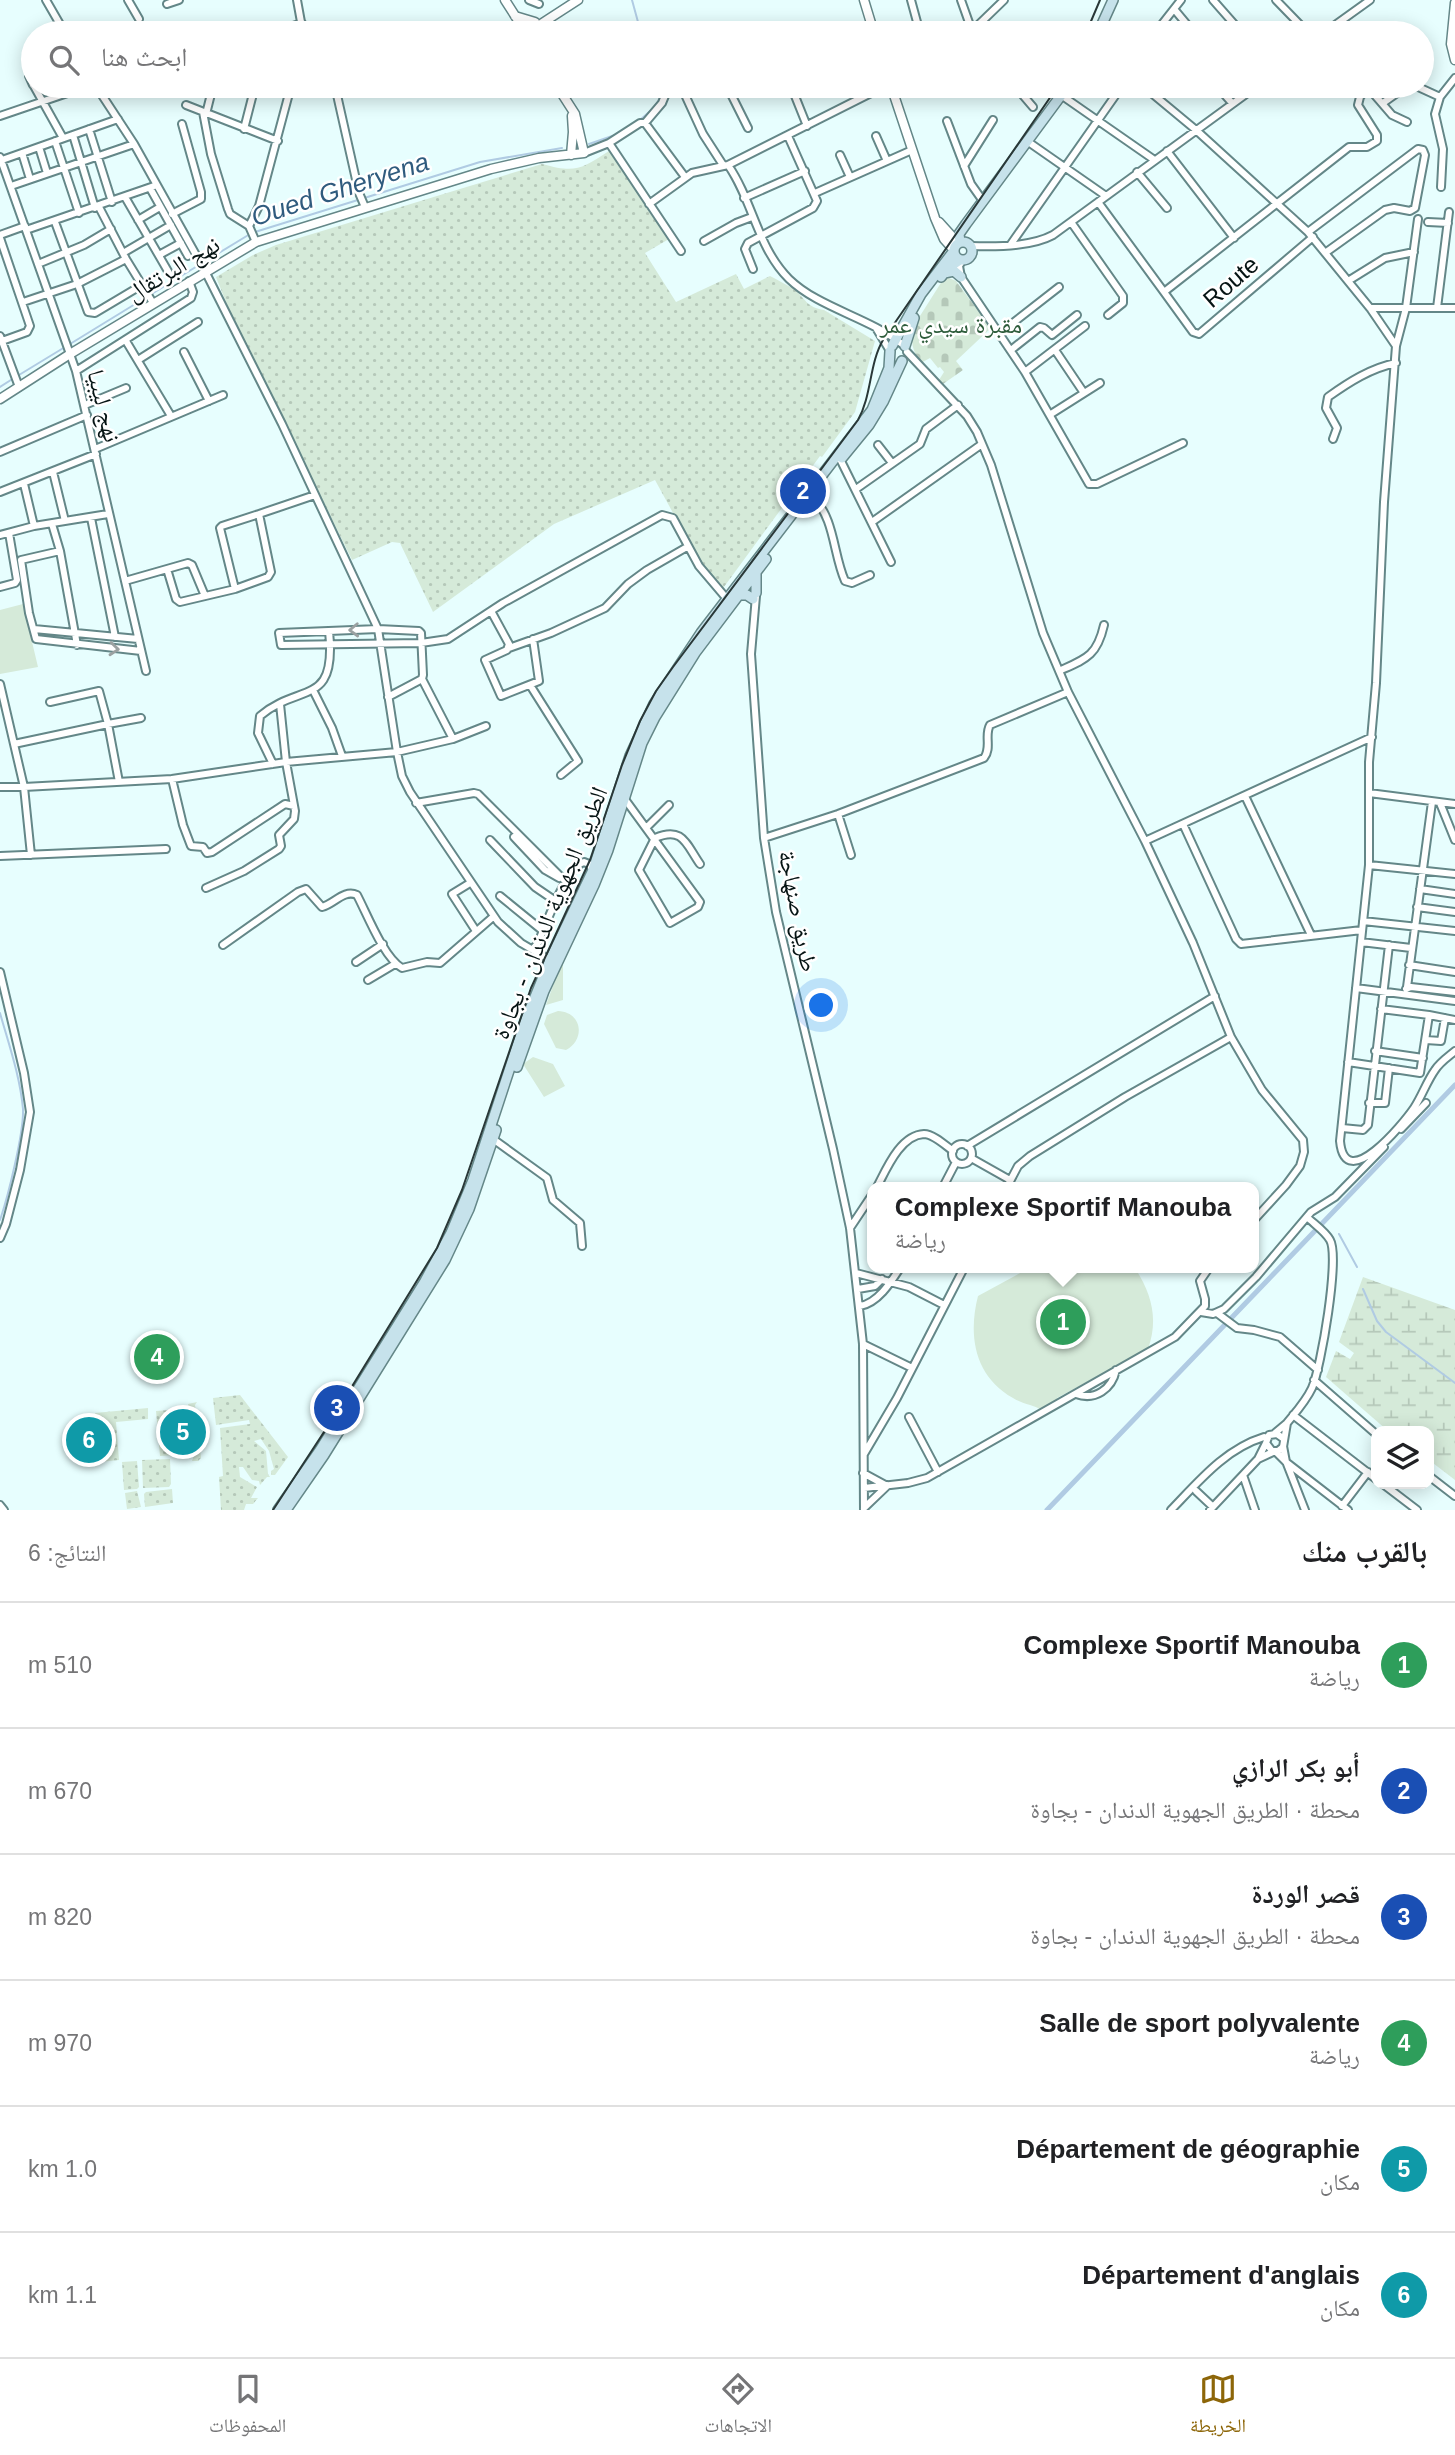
<!DOCTYPE html>
<html lang="ar">
<head>
<meta charset="utf-8">
<style>
  :root { --surface:#fff; --page:#f2f2f2; --text:#202124; --muted:#757577; --line:#e0e0e0; --accent:#8d6609 }
  body { margin:0; font-family:Helvetica,"Noto Naskh Arabic",sans-serif; background:var(--page); color:var(--text); direction:rtl }
  .controls { position:absolute; right:21px; bottom:21px; display:grid; overflow:hidden; border-radius:14px; box-shadow:0 4px 18px #0003 }
  .controls button { width:63px; height:63px; display:grid; place-items:center; padding:0; border:0; border-bottom:2px solid var(--line); background:var(--surface); color:var(--text); font:35px sans-serif }
  .you { position:absolute; left:822px; top:1006px; width:24px; height:24px; margin:-18px; border:5px solid #fff; border-radius:50%; background:#1a73e8; box-shadow:0 0 0 10px #1a73e833 }
  .badge { display:grid; place-items:center; width:46px; height:46px; border-radius:50%; background:var(--accent); color:#fff; font-size:23px; font-weight:700 }
  .pin { position:absolute; translate:-50% -50%; border:4px solid #fff; box-shadow:0 2px 7px #0006 }
  .popup { position:absolute; left:867px; top:1182px; width:392px; height:91px; box-sizing:border-box; display:grid; place-content:center; border-radius:14px; background:var(--surface); filter:drop-shadow(0 2px 5px #0005); font-size:23px; white-space:nowrap; color:var(--muted) }
  .popup b { font-size:26px; color:var(--text) }
  .popup::after { content:''; position:absolute; left:50%; top:100%; margin-left:-14px; border:14px solid transparent; border-top-color:var(--surface) }
  .list { margin:0; padding:0; list-style:none }
  h2 { display:flex; justify-content:space-between; align-items:center; height:91px; margin:0; padding:0 28px; font-size:30px }
  h2 small { font-size:23px; font-weight:400; color:var(--muted) }
  .list li { display:grid; grid-template-columns:46px 1fr auto; gap:21px; align-items:center; box-sizing:border-box; height:126px; padding:0 28px; border-top:2px solid var(--line) }
  .list b { display:block; font-size:26px; white-space:nowrap }
  .list p { margin:0; font-size:23px; white-space:nowrap; color:var(--muted) }
  .list em { font-size:23px; font-style:normal; color:var(--muted) }
  .icon { flex:none; width:38px; height:38px; fill:none; stroke:currentColor; stroke-width:2; stroke-linecap:round; stroke-linejoin:round }
  .map { position:relative; flex:none; width:1455px; height:1510px; overflow:hidden; direction:ltr }
  .search { position:absolute; background:var(--surface); box-shadow:0 4px 18px #0003; left:21px; right:21px; top:21px; height:77px; display:flex; align-items:center; gap:18px; box-sizing:border-box; padding:0 24px; border-radius:38px; color:var(--muted); font-size:26px }
  .sheet { height:847px; background:var(--surface) }
  nav { display:flex; justify-content:space-around; align-items:center; box-sizing:border-box; height:98px; border-top:2px solid var(--line); background:var(--surface); font-size:19px; color:var(--muted) }
  nav a { display:grid; justify-items:center; gap:4px }
  nav .on { color:var(--accent) }
  .map>svg:first-child { display:block }
  .grass { fill:#d5ead9 }
  .wetland { fill:url(#wetland-marsh) }
  .cemetery { fill:url(#cemetery-stones) }
  .garden { fill:url(#garden-dots) }
  .lines { fill:none; stroke-linecap:round; stroke-linejoin:round }
  .stream { stroke:#b0cbe3; stroke-width:2 }
  .canal { stroke:#b0cbe3; stroke-width:5 }
  .minor-casing { stroke:#648788; stroke-width:10 }
  .tertiary-casing { stroke:#648788; stroke-width:11 }
  .secondary-casing { stroke:#648788; stroke-width:12 }
  .minor { stroke:#fff; stroke-width:6 }
  .tertiary { stroke:#fff; stroke-width:8 }
  .secondary { stroke:#c6e2eb; stroke-width:9 }
  .tram { stroke:#293838; stroke-width:2 }
  .oneway { stroke:#9ba1a1 }
  .labels { text-anchor:middle; stroke-width:5; stroke-linejoin:round; paint-order:stroke }
  .street-label { font-size:24px; fill:#061414; stroke:#fff }
  .park-label { font-size:24px; fill:#2e5c3b; stroke:#fff }
  .water-label { font-size:26px; font-style:italic; fill:#305b7e; stroke:#fff }
</style>
</head>
<body>
<div class="map">
<svg width="1455" height="1510" viewBox="0 0 1455 1510">
  <defs>
    <pattern id="wetland-marsh" width="20" height="14" patternUnits="userSpaceOnUse" patternTransform="scale(1.75)"><rect width="20" height="14" fill="#d5ead9"/><path d="M1 5h8M5 5V1M11 12h8M15 12V8" fill="none" stroke="#b5c8b9"/></pattern>
    <pattern id="cemetery-stones" width="16" height="16" patternUnits="userSpaceOnUse" patternTransform="scale(1.75)"><rect width="16" height="16" fill="#d5ead9"/><path d="M2 7V4a2 2 0 0 1 4 0v3zM10 15v-3a2 2 0 0 1 4 0v3z" fill="#b5c8b9"/></pattern>
    <pattern id="garden-dots" width="8" height="8" patternUnits="userSpaceOnUse" patternTransform="scale(1.75)"><rect width="8" height="8" fill="#d5ead9"/><path d="M2 2h.1M6 6h.1" fill="none" stroke="#b5c8b9" stroke-width="1.8" stroke-linecap="round"/></pattern>
  </defs>
  <rect width="100%" height="100%" fill="#e7fefe"/>
  <path class="grass" d="M23 604 38 667 0 674V610Z
    M561 964H563V1000L546 1005Z
    M558 1011C582 1012 586 1039 566 1050L556 1048 544 1024 547 1015Z
    M533 1057 553 1064 565 1086 544 1097 523 1064Z
    M1036 1268H1135C1151 1293 1159 1318 1148 1349L1057 1398V1403L1043 1411C1035 1405 1022 1404 1013 1398 974 1376 968 1335 978 1296L1022 1272 1026 1273Z
    M174 1346 175 1364 169 1365 165 1373 148 1374 146 1368H140L139 1349Z"/>
  <path class="wetland" d="M1363 1277 1455 1310V1480L1429 1460V1431H1388L1326 1377 1336 1351 1350 1359 1354 1353 1339 1342Z"/>
  <path class="cemetery" d="M947 277 956 281 991 328 956 361 963 370 943 384 939 380 944 372 940 367 938 368 930 358 921 363C913 352 910 342 913 327L944 278Z"/>
  <path class="garden" d="M609 151 669 239 645 253 676 302 736 274 744 289 770 276C779 281 788 285 796 291 807 301 807 307 824 310L875 341 855 412 822 457 820 456 721 591 702 566 655 480 554 524 433 612 400 543 392 542 352 560 228 307 216 277 253 255 276 245 542 164C575 173 580 170 609 151Z
    M240 1395 288 1457 275 1475H271V1471L274 1469 269 1451 261 1439 254 1441 266 1451 268 1474 270 1477H267L260 1485 259 1481 252 1480 243 1467H239L240 1477 257 1487 251 1498H258L253 1504H246L244 1510H221L219 1477 223 1476 220 1428 250 1424 249 1420 216 1425 213 1398Z
    M197 1402 195 1405 201 1458 198 1461H192L194 1455 188 1404Z
    M148 1408V1419L116 1422 119 1460 99 1462 95 1413Z
    M170 1410 174 1455 160 1456 156 1411Z
    M170 1459 171 1484 169 1487 143 1488 142 1460Z
    M137 1461 139 1487 137 1489 124 1490 122 1462Z
    M172 1489 173 1503 145 1507 144 1494 146 1492Z
    M137 1491 141 1507 127 1509 125 1493Z"/>
  <g class="lines">
    <path class="stream" d="M632 0 641 33
      M640 120 656 106 665 86
      M589 144 618 134
      M255 232 480 162 562 148
      M204 262 250 234
      M150 295 199 265
      M70 344 145 298
      M19 375 65 347
      M0 387 14 378
      M0 1013C9 1045 20 1076 23 1109 24 1132 8 1197 0 1220
      M1339 1234 1357 1267
      M1363 1289 1377 1321 1386 1332 1455 1383"/>
    <path class="canal" d="M1047 1510 1455 1085"/>
    <defs>
      <path id="minor" d="M46 0 65 33
        M128 0 139 19
        M297 0 303 33
        M529 0 539 4
        M911 0 920 33
        M961 0 972 31
        M1213 0 1242 33
        M1276 0 1308 33
        M167 4 179 0
        M1174 9 1194 33
        M972 31 1004 0
        M272 33 302 23
        M901 33 918 28
        M1155 33 1181 0
        M1324 33 1370 0
        M29 76 33 85
        M34 86 63 138
        M96 86 134 144 205 271 282 424 378 629 397 752 402 776 410 792 498 922 521 943 550 960
        M335 86 359 193 365 207
        M681 86 703 134 723 165
        M727 86 748 128
        M791 86 807 126
        M1015 86 1033 107
        M1143 86 1196 130 1308 232 1370 308 1396 346 1384 502 1376 683 1369 762V865L1340 1141C1345 1195 1403 1124 1414 1108 1422 1096 1427 1081 1435 1070 1440 1062 1448 1057 1455 1051
        M1217 86 1232 103
        M1367 86 1392 115 1407 122
        M1416 86 1440 97
        M1061 95 1153 159
        M1383 103 1407 86
        M186 105 278 141
        M203 112 211 154 228 209 230 214 249 226 256 242
        M206 114 213 86
        M0 116 88 86
        M947 121 971 184 983 201
        M645 123 662 103 669 86
        M89 129 112 202
        M244 129 255 86
        M73 135 95 208
        M876 136 887 161
        M55 141 79 213
        M1027 141 1106 196
        M609 143 681 251
        M39 147 47 173
        M1167 151 1234 238
        M22 153 30 179
        M584 153 609 143 640 123H645L685 177
        M840 155 850 177
        M0 157 76 371 146 671
        M2 160 118 119
        M728 165C753 201 757 247 789 279 819 308 868 317 902 344
        M964 166 993 120
        M1137 172 1167 208
        M11 186 134 144
        M1441 187 1443 149 1435 114 1440 97 1455 78
        M150 188 188 256
        M815 193 912 150
        M125 197 169 273
        M744 198 805 171
        M1098 202 1164 292
        M649 204 692 173 728 165 885 86
        M99 207 126 259 153 303
        M172 214 201 199V192L182 124
        M138 220 160 207
        M55 222 88 312 95 313 142 285
        M1071 222 1123 296V303L1108 315
        M1428 222 1448 223
        M249 226 259 206 291 86
        M26 230 157 185
        M1308 232 1418 149 1423 150 1425 155 1415 208 1410 211 1394 208 1385 210 1325 253
        M0 235 25 226
        M1313 237 1199 334 1193 332 1164 292 1349 147H1367L1377 141V135L1358 105 1360 97 1368 87
        M0 238 30 326 27 332 2 341
        M704 241 736 223 752 217
        M1011 244 1122 86
        M971 246C996 247 1031 247 1053 235L1257 86
        M123 253 171 225
        M159 255 181 243
        M962 261 959 266 961 277 1025 372 1089 484H1097L1183 443
        M38 264 84 245 111 229
        M753 269 745 249 748 243 813 208 817 201 788 136
        M1348 281 1385 258 1414 252
        M23 302 77 284 126 259
        M1370 308H1455
        M1437 308 1449 212
        M876 328 890 351
        M1000 333 1059 287
        M0 336 19 387
        M126 341 171 416
        M1396 346 1406 308 1418 219
        M1011 350 1040 327 1044 328 1052 335 1077 315
        M1055 350 1084 393
        M184 352 209 401
        M907 352 967 416 977 432 991 465 1043 633 1068 692 1145 841 1193 943 1231 1037 1262 1090 1303 1140 1304 1152 1300 1166 1286 1185 1254 1220
        M138 360 198 322
        M76 371 191 298 193 292 189 281
        M1025 372 1085 326
        M85 405 126 388
        M1051 414 1100 383
        M1333 439 1337 428 1326 408 1328 397C1349 382 1371 368 1396 363
        M878 445 892 463
        M95 449 223 395
        M0 452 87 415
        M839 457 891 562
        M53 472 65 521
        M24 484 34 526
        M856 489 920 444 926 429 958 405
        M0 492 96 454
        M813 497C835 519 833 554 845 581L852 583 870 575
        M91 518 115 637
        M872 522 982 444
        M52 524 60 551 77 645
        M0 535 34 526 108 514
        M60 551 21 560 29 613 36 639 141 651
        M167 569 188 563 192 565 205 596
        M125 581 167 569 176 599 180 602 235 589 268 577 271 572 259 514 315 495
        M0 587 15 583 17 580 9 533
        M235 589 220 528 222 526 259 514
        M756 596 751 654 764 838 776 912 833 1149 850 1228 863 1344 864 1510
        M491 611 509 644 507 650 485 660 501 696 539 681 533 639
        M34 629 138 639
        M509 648 551 633 605 608 628 584 647 570 687 547
        M1059 671C1086 659 1097 656 1104 625
        M422 679 453 739
        M0 684 24 787H0
        M530 685 578 761 561 775
        M313 690 332 728 342 756
        M388 697 422 679 423 675 421 633 419 631 378 629 279 633 281 645 421 643 448 639 503 603 662 515 673 518 699 566 727 599
        M14 744 108 724 99 691 50 702
        M273 764 258 733 260 716C300 682 337 708 329 631
        M172 779 183 825 191 846 203 847 207 853 212 852 285 804 294 806
        M119 782 108 724 141 718
        M1369 793 1455 804
        M1245 796 1311 935
        M624 798 700 902 698 907 670 923 639 870 655 838C683 826 686 844 700 864
        M416 803 474 793 478 794 566 882
        M1440 803 1455 840
        M838 814 851 855
        M1183 824 1236 939 1241 944 1362 930
        M647 827 669 805
        M514 837 545 870 559 878
        M764 838 838 814 984 758C992 748 984 735 990 725L1068 692
        M490 840 535 887 557 902
        M1145 841 1372 737
        M31 855 24 787 172 779 286 762 397 752 453 739 486 726
        M0 856 166 849
        M1369 865 1455 874
        M470 883 452 894 476 931
        M206 888 244 871 279 849 281 846 279 835 294 819 295 811 286 762 280 704
        M1420 889 1455 894
        M500 896 543 931
        M1417 907 1455 912
        M1363 921 1455 931
        M1361 942 1411 948
        M223 945 298 892 306 889 322 907C334 904 344 889 357 895 367 914 384 958 402 968L427 962 440 963 493 917
        M533 949 538 943C546 924 566 868 584 862L589 864 593 871
        M356 962 383 944
        M1409 965 1455 972
        M0 972 24 1073 30 1112 20 1170 6 1224 0 1238
        M368 980 395 964
        M1407 987 1432 802
        M1356 988 1455 1001
        M1406 989 1411 987 1455 992
        M1381 1009 1429 1015
        M1426 1040 1441 1041 1445 1018
        M1375 1051 1423 1058
        M1348 1062 1420 1073 1429 1015 1455 1020
        M1369 1103H1385L1389 1068
        M1342 1128 1363 1130 1368 1125 1389 945
        M1401 1129 1426 1103
        M493 1139 547 1178 553 1200 580 1223 582 1246
        M952 1154a10 10 0 1 1 20 0a10 10 0 1 1-20 0Z
        M967 1146 1215 996
        M971 1158 1010 1180
        M877 1187C886 1170 900 1135 924 1134 933 1134 945 1145 953 1151
        M943 1187 956 1162
        M1007 1187 1018 1166 1030 1156 1125 1097 1231 1037
        M850 1228 872 1195
        M856 1273 909 1287 944 1305
        M858 1289 875 1286 882 1279
        M860 1306C878 1303 891 1282 900 1268
        M1201 1312 1213 1314 1224 1309 1256 1277 1311 1212 1335 1197 1384 1147
        M1217 1313 1237 1328 1254 1330 1280 1337 1318 1370
        M863 1344 912 1368
        M1314 1380 1376 1434
        M1076 1394C1095 1401 1112 1389 1116 1370
        M1293 1415 1376 1479
        M909 1417 938 1472
        M1287 1423C1296 1412 1306 1401 1312 1388 1321 1368 1340 1257 1330 1240 1325 1231 1314 1224 1307 1217
        M1275 1433 1287 1423 1283 1447 1278 1451H1272L1266 1443 1269 1435 1277 1434 1284 1439
        M1266 1443 1258 1459 1275 1451 1286 1462 1283 1446
        M864 1454 897 1398 964 1268
        M1286 1462 1348 1510
        M1287 1464 1305 1510
        M863 1473 887 1486 864 1508
        M1243 1475 1255 1510
        M1429 1476 1455 1496
        M1383 1484 1417 1510
        M864 1488 908 1483 927 1478 1175 1337 1205 1306V1299L1200 1281 1209 1268
        M1196 1491 1213 1507
        M0 1505 4 1510
        M1342 1506 1368 1472
        M1171 1510C1199 1481 1225 1449 1264 1437
        M1210 1510 1258 1459"/>
      <path id="tertiary" d="M505 0 526 33
        M864 0 874 33
        M1455 3 1451 44 1455 60
        M515 16 535 22
        M527 33 578 0
        M891 86 935 218 944 239 953 249
        M571 155 573 132 572 116
        M939 222 958 243
        M0 399 70 354 256 242 491 169 539 158 584 153 575 114 557 86"/>
      <path id="secondary" d="M1098 33 1113 0
        M954 251a9 9 0 1 1 18 0a9 9 0 1 1-18 0Z
        M960 242 959 234 966 224 1068 86
        M944 273 954 271 961 277
        M941 277 948 268 960 260
        M892 346 921 294 953 252
        M905 346 914 318
        M842 458 869 425 883 402 902 361
        M756 593V572
        M738 595H747L753 599
        M517 1067 544 991 594 885 608 850 642 743 655 717 695 653 766 559
        M278 1510 320 1450 425 1281 451 1233 473 1180 526 1019 550 960 593 870 630 756 654 704 701 633 872 410 889 368 890 351
        M286 1510 324 1455 445 1260 469 1209 496 1130"/>
    </defs>
    <use href="#minor" class="minor-casing"/>
    <use href="#tertiary" class="tertiary-casing"/>
    <use href="#secondary" class="secondary-casing"/>
    <use href="#minor" class="minor"/>
    <use href="#tertiary" class="tertiary"/>
    <use href="#secondary" class="secondary"/>
    <path class="tram" d="M1086 33 1100 0
      M273 1510 324 1432 437 1248 462 1190 531 988 590 860 622 765 640 721 656 691 673 667 858 420C872 395 869 364 883 340L1058 86"/>
  </g>
  <defs><path id="oneway-chevron" d="M-2-3.5L2.5 0L-2 3.5" fill="none" stroke-width="1.6" stroke-linecap="round" stroke-linejoin="round" transform="scale(1.75)"/></defs>
  <g class="oneway">
    <use href="#oneway-chevron" transform="translate(354 630) rotate(178)"/>
    <use href="#oneway-chevron" transform="translate(114 649) rotate(5)"/>
  </g>
  <g class="labels">
    <g class="street-label">
      <text transform="translate(173 269) rotate(-31)" y="8">نهج البرتقال</text>
      <text transform="translate(1231 282) rotate(-41)" y="8">Route</text>
      <text transform="translate(104 406) rotate(76)" y="8">نهج ليبيا</text>
      <text transform="translate(798 911) rotate(79)" y="8">طريق صنهاجة</text>
      <text transform="translate(550 913) rotate(-68)" y="8">الطريق الجهوية الدندان - بجاوة</text>
    </g>
    <g class="park-label">
      <text x="951" y="333">مقبرة سيدي عمر</text>
    </g>
    <g class="water-label">
      <text transform="translate(340 189) rotate(-18)" y="9">Oued Gheryena</text>
    </g>
  </g>
</svg>
<div class="controls">
<button><svg class="icon" aria-label="layers" viewBox="0 0 24 24"><path d="M12 4l9 5-9 5-9-5zM3 14l9 5 9-5"/></svg></button>
</div>
<div class="you"></div>
<div class="pin badge" style="left:1063px;top:1322px;background:#2e9e5b">1</div>
<div class="popup"><b>Complexe Sportif Manouba</b>رياضة</div>
<div class="pin badge" style="left:803px;top:491px;background:#1a4fb4">2</div>
<div class="pin badge" style="left:337px;top:1408px;background:#1a4fb4">3</div>
<div class="pin badge" style="left:157px;top:1357px;background:#2e9e5b">4</div>
<div class="pin badge" style="left:183px;top:1432px;background:#0f9aa8">5</div>
<div class="pin badge" style="left:89px;top:1440px;background:#0f9aa8">6</div>
<div class="search"><svg class="icon" aria-label="search" viewBox="0 0 24 24"><circle cx="10" cy="10" r="6"/><path d="M15 15l6 6"/></svg>ابحث هنا</div>
</div>
<section class="sheet">
<h2>بالقرب منك<small>النتائج: 6</small></h2>
<ul class="list">
<li><span class="badge" style="background:#2e9e5b">1</span><div><b>Complexe Sportif Manouba</b><p>رياضة</p></div><em>510 m</em></li>
<li><span class="badge" style="background:#1a4fb4">2</span><div><b>أبو بكر الرازي</b><p>محطة · الطريق الجهوية الدندان - بجاوة</p></div><em>670 m</em></li>
<li><span class="badge" style="background:#1a4fb4">3</span><div><b>قصر الوردة</b><p>محطة · الطريق الجهوية الدندان - بجاوة</p></div><em>820 m</em></li>
<li><span class="badge" style="background:#2e9e5b">4</span><div><b>Salle de sport polyvalente</b><p>رياضة</p></div><em>970 m</em></li>
<li><span class="badge" style="background:#0f9aa8">5</span><div><b>Département de géographie</b><p>مكان</p></div><em>1.0 km</em></li>
<li><span class="badge" style="background:#0f9aa8">6</span><div><b>Département d'anglais</b><p>مكان</p></div><em>1.1 km</em></li>
</ul>
</section>
<nav>
<a class="on"><svg class="icon" aria-label="map" viewBox="0 0 24 24"><path d="M3 6l6-2 6 2 6-2v14l-6 2-6-2-6 2zM9 4v14M15 6v14"/></svg>الخريطة</a>
<a><svg class="icon" aria-label="directions" viewBox="0 0 24 24"><path d="M12 3l9 9-9 9-9-9zM9 14v-3h6M13 9l2 2-2 2"/></svg>الاتجاهات</a>
<a><svg class="icon" aria-label="saved" viewBox="0 0 24 24"><path d="M7 4h10v16l-5-4-5 4z"/></svg>المحفوظات</a>
</nav>
</body>
</html>
